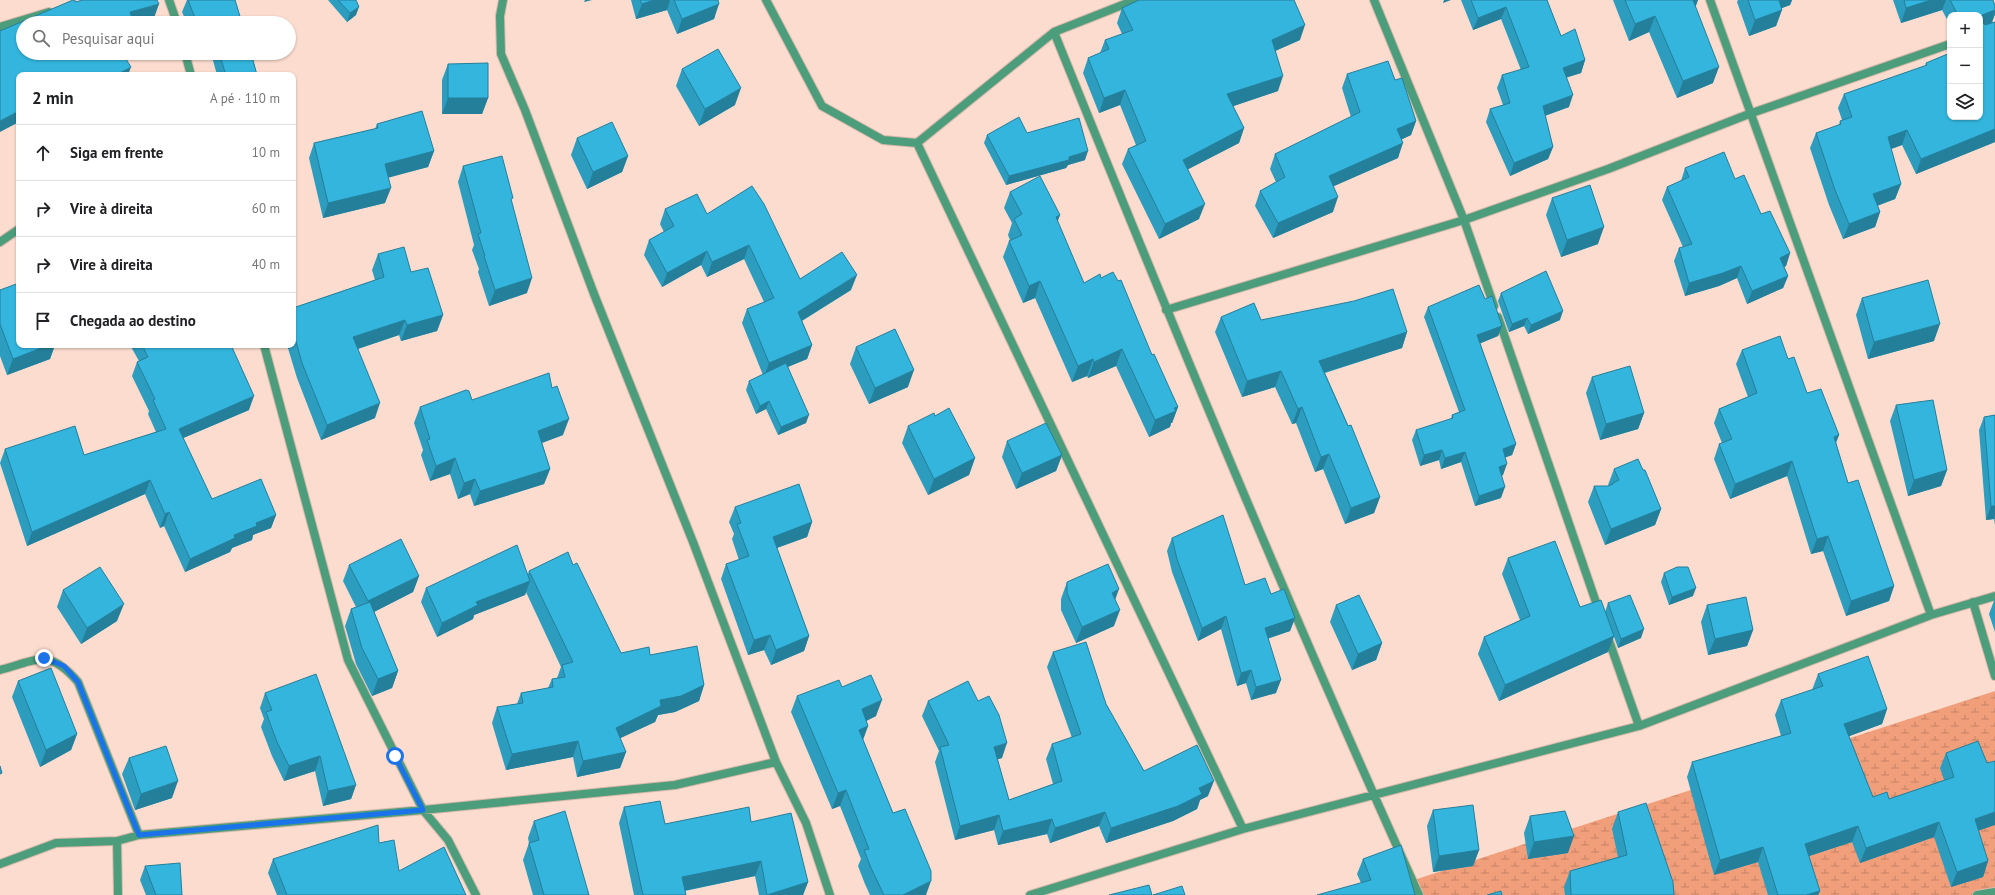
<!DOCTYPE html>
<html lang="pt">
<head>
<meta charset="utf-8">
<style>
  :root { --surface:#fff; --page:#f2f2f2; --text:#202124; --muted:#757577; --line:#e0e0e0 }
  body { margin:0; font-family:"PT Sans",sans-serif; background:var(--page); color:var(--text) }
  .controls { position:absolute; right:12px; top:12px; display:grid; overflow:hidden; border-radius:8px; box-shadow:0 1px 3px #0004 }
  .controls button { width:36px; height:36px; display:grid; place-items:center; padding:0; border:0; border-bottom:1px solid var(--line); background:var(--surface); color:var(--text); font:20px sans-serif }
  .stop { position:absolute; width:12px; height:12px; margin:-9px; border:3px solid #1a73e8; border-radius:50%; background:#fff }
  .stop.end { background:#1a73e8; border-color:#fff; box-shadow:0 1px 4px #0008 }
  .list { margin:0; padding:0; list-style:none }
  h2 { display:flex; justify-content:space-between; align-items:center; height:52px; margin:0; padding:0 16px; font-size:17px }
  h2 small { font-size:13px; font-weight:400; color:var(--muted) }
  .list li { display:grid; grid-template-columns:26px 1fr auto; gap:12px; align-items:center; box-sizing:border-box; height:56px; padding:0 16px; border-top:1px solid var(--line) }
  .list b { display:block; font-size:15px; white-space:nowrap }
  .list em { font-size:13px; font-style:normal; color:var(--muted) }
  .icon { flex:none; width:22px; height:22px; fill:none; stroke:currentColor; stroke-width:2; stroke-linecap:round; stroke-linejoin:round }
  .map { position:relative; flex:none; width:1995px; height:895px; overflow:hidden }
  .search { position:absolute; background:var(--surface); box-shadow:0 1px 3px #0004; left:16px; top:16px; width:280px; height:44px; display:flex; align-items:center; gap:10px; box-sizing:border-box; padding:0 14px; border-radius:22px; color:var(--muted); font-size:15px }
  .panel { position:absolute; background:var(--surface); box-shadow:0 1px 3px #0004; left:16px; top:72px; width:280px; height:276px; border-radius:8px }
  .map>svg:first-child { display:block }
  .wetland { fill:url(#wetland-marsh) }
  .lines { fill:none; stroke-linecap:round; stroke-linejoin:round }
  .minor-casing { stroke:#d7b9ab; stroke-width:10 }
  .minor { stroke:#4c9d7b; stroke-width:8 }
  .wall { fill:#2c9cbf }
  .shaded-wall { fill:#247f9b }
  .building { fill:#33b5de; stroke:#247f9b }
  .route { stroke:#1a73e8; stroke-width:5 }
</style>
</head>
<body>
<div class="map">
<svg width="1995" height="895" viewBox="0 0 1995 895">
  <defs>
    <pattern id="wetland-marsh" width="20" height="14" patternUnits="userSpaceOnUse"><rect width="20" height="14" fill="#f19f7b"/><path d="M1 5h8M5 5V1M11 12h8M15 12V8" fill="none" stroke="#c58264"/></pattern>
  </defs>
  <rect width="100%" height="100%" fill="#fbdcce"/>
  <path class="wetland" d="M1995 691V895H1368Z"/>
  <g class="lines">
    <defs>
      <path id="minor" d="M169 0 177 23
        M503 0 500 16 501 54 525 110 594 294 693 542 776 762 806 823 830 895
        M766 0 822 106 883 140 917 143 1054 32C1171 322 1290 611 1419 895
        M1374 0 1464 220 1494 306
        M1710 0 1931 615
        M0 27 49 12
        M1054 32 1135 0
        M185 53 191 75
        M917 143 1243 829
        M0 242 19 229
        M1166 310 1464 220 1608 169 1749 114 1950 44
        M1498 317 1599 611
        M264 345 348 660 423 810 448 840 476 895
        M1973 602 1995 676
        M1607 635 1639 726
        M0 670C38 660 49 648 78 682L139 835
        M117 841 118 895
        M0 864 56 843 117 841 139 835 423 810 675 785 776 762
        M1030 895 1243 829 1639 726 1931 615 1995 596
        M1977 895 1995 892"/>
    </defs>
    <use href="#minor" class="minor-casing"/>
    <use href="#minor" class="minor"/>
  </g>
  <path class="wall" d="M187 0H235L242 23H187L182 12Z
    M328 0H356V15L347 22Z
    M631 0H718L714 19 677 34 667 10 636 19Z
    M1461 0H1547L1561 36 1585 60 1581 73 1567 77 1569 107 1545 116 1553 147 1548 159 1510 176 1486 122 1490 109 1503 105 1497 88 1502 75 1521 70 1501 19 1473 30Z
    M1613 0H1698L1695 7 1713 83 1677 98 1649 32 1629 41Z
    M1738 0H1792L1790 5 1782 8 1776 26 1749 36 1737 2Z
    M1893 0H1993L1995 6V14L1992 22H1995V142L1916 174 1902 145 1891 149 1901 184 1895 199 1877 206 1880 212 1875 227 1843 239 1829 205 1810 148 1816 133 1839 125 1840 121 1842 120 1838 108 1844 94 1925 66 1926 63 1950 53V117H1980V15H1950V25L1942 10 1901 23Z
    M1122 8 1300 40 1275 51 1278 91 1233 106 1244 128 1239 143 1188 169 1199 219 1159 239 1122 164 1128 149 1136 145 1120 105 1099 113 1083 73 1088 58 1100 53 1105 40 1122 34 1117 23Z
    M211 53H251L257 75H217Z
    M448 64 488 98 482 114H442V80Z
    M682 69 735 105 699 126 676 86Z
    M1347 74 1395 80 1416 121 1411 135 1402 139 1398 158 1333 186V212L1273 238 1255 206 1260 191 1276 182 1270 169 1275 154 1351 117 1342 88Z
    M377 124 434 151 428 167 388 177 385 203 323 218 309 158 314 143 375 129Z
    M1027 133 1085 160 1068 165 1066 168 1006 185 984 143 987 135Z
    M577 138 628 156 622 172 587 189 571 155Z
    M463 166 512 202 527 293 489 306 478 272 479 269 472 250 474 245 458 182Z
    M1685 168 1735 179 1790 253 1786 266 1784 267 1788 276 1783 288 1747 304 1737 278 1719 286 1685 296 1674 261 1679 248 1683 247 1662 200 1667 187 1681 181Z
    M1010 192 1060 215 1057 221 1084 283 1101 278 1152 355 1178 407 1172 423H1171L1170 427 1149 437 1116 366 1088 378 1087 376 1072 382 1035 298 1023 303 1003 257 1009 241 1010 240 1008 235 1012 223 1004 208Z
    M1552 198 1598 244 1561 257 1546 215Z
    M665 209 707 214 800 279 851 290 802 321 812 345 807 359 787 367 806 423 778 435 766 409 756 414 746 390 749 381 763 375 742 323 747 309 764 302 744 259 707 277 701 265 662 287 644 255 649 240 664 232 660 224Z
    M378 254 411 272 443 315 437 331 401 341 399 335 358 349 375 418 321 440 297 378 287 345H293V308L375 280 372 270Z
    M0 290 19 345H55L50 359 7 375 0 356Z
    M1501 293 1560 320 1528 334 1524 326 1509 332 1498 301Z
    M1862 298 1934 341 1868 359 1856 315Z
    M1485 299 1502 326 1498 336 1480 343 1516 444 1512 455 1505 457 1503 475 1501 476V498L1475 506 1461 462 1441 469 1439 460 1420 466 1412 440 1416 430 1451 419 1452 415 1459 412 1424 317 1428 307Z
    M1221 317 1407 332 1402 348 1325 373 1380 497 1374 513 1345 524 1323 469 1315 472 1296 423 1292 424 1275 387 1242 397 1215 332Z
    M130 345H231L249 410 183 438 212 499 276 515 271 528 253 535 252 540 232 548 230 552 185 572 164 526 160 528 145 494 27 546 0 463 5 449 84 455 156 432 148 414 149 411 132 376 137 362 139 361Z
    M856 347 908 387 869 404 850 364Z
    M1742 350 1788 359 1807 393 1839 435 1836 443 1848 483 1894 586 1889 601 1846 616 1823 551 1811 554 1787 476 1730 499 1714 459 1719 444 1722 443 1714 423 1719 409 1748 397 1736 364Z
    M1592 377 1644 413 1638 429 1600 440 1586 393Z
    M472 400 563 435 542 443 550 469 544 484 474 506 470 494 458 499 450 474 430 481 421 455 423 450 414 423 420 407Z
    M1896 405 1947 470 1941 486 1908 496 1890 421Z
    M1995 415V525L1994 519 1986 520 1979 430 1984 417Z
    M935 416 975 458 969 475 928 495 902 443 908 426Z
    M1007 441 1062 455 1056 471 1016 489 1002 457Z
    M1614 469 1643 470 1661 509 1655 525 1605 545 1588 502 1594 486H1609L1608 485Z
    M735 507 812 522 807 537 777 548 809 636 804 651 771 665 764 650 748 655 721 579 726 564 739 560 732 539 734 534 729 522Z
    M1172 538 1245 585 1271 594 1295 618 1290 631 1268 638 1276 693 1251 700 1246 683 1237 686 1221 629 1198 641 1172 572 1167 551Z
    M1508 558 1580 607 1614 636 1608 652 1499 701 1478 654 1484 637 1520 620 1502 574Z
    M349 565 419 576 413 592 374 612 398 671 392 688 372 696 356 664 345 626 351 609 356 607 343 581Z
    M573 565 621 653 650 655 704 685 699 701 675 712 658 715 655 722 620 738 626 752 620 768 577 777 573 757 506 770 492 723 497 707 517 704 521 693 548 688 552 679 557 678 561 667 526 592 525 595 474 615 473 619 437 637 421 602 426 588 528 574 529 571Z
    M1664 573 1693 596 1669 605 1661 582Z
    M1067 582 1115 600 1114 626 1076 643 1061 610V599Z
    M63 590 117 621 81 644 57 607Z
    M1995 598V632L1989 614Z
    M1608 603 1641 638 1618 648 1605 612Z
    M1336 605 1382 643 1376 660 1352 670 1330 622Z
    M1707 605 1753 630 1747 646 1708 655 1701 622Z
    M1053 652 1106 704 1144 771 1208 796 1200 800 1197 809 1173 821 1106 843 1099 826 1050 843 1047 834 998 845 994 830 955 840 935 762 939 751 922 716 928 701 1002 758 997 759 1009 800 1053 784 1046 759 1052 744 1072 738 1047 667Z
    M1818 674 1887 709 1882 724 1849 736 1873 797 1889 799 1944 780 1940 768 1946 753 1978 831 1988 861 1983 877 1951 887 1934 837 1860 863 1852 842 1809 856 1820 891 1818 895H1768L1758 862 1714 875 1687 777 1692 762 1781 736 1775 715 1781 700 1812 690Z
    M18 681 77 734 71 750 40 767 12 697Z
    M842 687 876 716 866 721 868 726 863 740 926 895H870L865 884 858 866 861 859 840 806 832 809 791 712 797 696Z
    M265 693 356 785 351 799 323 806 315 771 284 781 272 756 261 727 264 719 260 708Z
    M129 758 172 798 135 810 122 774Z
    M624 807 665 824 751 822 808 882 803 895H759L755 876 685 891 686 895H634L619 823Z
    M1433 810 1479 850 1473 866 1433 872 1427 826Z
    M1618 812 1674 895H1565L1564 887 1570 871 1618 857 1612 829Z
    M1530 816 1568 853 1528 859 1524 833Z
    M534 821 589 895H533L523 860 529 843 528 838Z
    M379 843 399 871 466 895H277L268 873 273 859Z
    M1363 859 1415 895 1361 883 1357 874Z
    M145 866 182 895H146L140 880Z"/>
  <path class="shaded-wall" d="M585 0H592L584 2Z
    M654 0H670L667 10 636 19 642 4Z
    M1444 0H1451L1443 3Z
    M1694 0H1698L1693 14V0Z
    M1776 0H1792L1790 5 1771 12Z
    M1931 0H1946L1942 10 1901 23 1906 8Z
    M159 4 154 18 135 23H126L130 12Z
    M719 4 714 19 677 34 682 19Z
    M359 7 356 15 347 22 350 13Z
    M1506 7 1501 19 1473 30 1478 18Z
    M1782 10 1776 26 1749 36 1755 20Z
    M1995 10V14L1991 25 1980 29V20L1982 15Z
    M1655 16 1649 32 1629 41 1635 24Z
    M1305 25 1300 40 1266 55 1272 40Z
    M1585 60 1581 73 1559 80 1563 68Z
    M131 67 128 75H116Z
    M1719 67 1713 83 1677 98 1683 81Z
    M1283 76 1278 91 1222 110 1227 94Z
    M741 88 735 105 699 126 705 109Z
    M1125 90 1120 105 1099 113 1104 98Z
    M1573 95 1569 107 1538 118 1543 106Z
    M448 98H488L482 114H442Z
    M19 111V122L0 132V121Z
    M1416 121 1411 135 1392 144 1397 129Z
    M1244 128 1239 143 1177 175 1183 160Z
    M1995 129V142L1916 174 1921 159Z
    M1907 130 1902 145 1883 152 1888 137Z
    M1403 143 1398 158 1323 191 1329 176Z
    M1553 147 1548 159 1510 176 1514 163Z
    M434 151 428 167 380 180 385 164Z
    M1088 151 1085 160 1068 165 1066 168 1006 185 1009 176Z
    M628 156 622 172 587 189 593 172Z
    M1901 184 1895 199 1868 209 1873 194Z
    M391 188 385 203 323 218 328 203Z
    M1338 197 1333 212 1273 238 1278 223Z
    M1205 204 1199 219 1159 239 1165 224Z
    M1880 212 1875 227 1843 239 1849 224Z
    M1060 215 1054 231 1056 217Z
    M1604 227 1598 244 1561 257 1567 240Z
    M749 245 744 259 707 277 712 262Z
    M707 251 701 265 662 287 667 273Z
    M1790 253 1786 266 1776 271 1780 258Z
    M1741 266 1737 278 1719 286 1685 296 1689 283Z
    M857 275 851 290 793 326 798 312Z
    M1788 276 1783 288 1747 304 1752 291Z
    M532 278 527 293 489 306 495 290Z
    M1040 281 1035 298 1023 303 1029 286Z
    M1563 311 1560 320 1528 334 1531 325Z
    M443 315 437 331 401 341 407 325Z
    M1527 318 1524 326 1509 332 1512 324Z
    M405 320 399 335 348 352 353 337Z
    M1940 324 1934 341 1868 359 1874 342Z
    M1502 326 1498 336 1474 346 1477 335Z
    M1407 332 1402 348 1313 376 1319 361Z
    M49 345H55L50 359 7 375 13 359Z
    M812 345 807 359 764 377 769 363Z
    M1122 349 1116 366 1088 378 1094 362Z
    M1093 359 1087 376 1072 382 1078 366Z
    M914 370 908 387 869 404 875 388Z
    M1281 371 1275 387 1242 397 1247 381Z
    M254 396 249 410 174 442 179 429Z
    M769 401 766 409 756 414 760 406Z
    M380 403 375 418 321 440 327 425Z
    M1178 407 1172 423H1171L1170 427 1149 437 1155 420Z
    M1302 407 1296 423 1292 424 1298 409Z
    M1644 413 1638 429 1600 440 1606 424Z
    M809 415 806 423 778 435 781 427Z
    M569 419 563 435 533 446 538 431Z
    M1839 435 1833 449 1834 437Z
    M1516 444 1512 455 1499 460 1503 449Z
    M1442 450 1439 460 1420 466 1424 455Z
    M1465 452 1461 462 1441 469 1445 458Z
    M1329 454 1323 469 1315 472 1321 457Z
    M1062 455 1056 471 1016 489 1022 473Z
    M455 458 450 474 430 481 436 466Z
    M975 458 969 475 928 495 934 479Z
    M1792 461 1787 476 1730 499 1735 484Z
    M1507 464 1503 475 1495 478 1499 467Z
    M550 469 544 484 474 506 480 491Z
    M1947 470 1941 486 1908 496 1914 480Z
    M475 479 470 494 458 499 464 483Z
    M150 480 145 494 27 546 32 532Z
    M1505 487 1501 498 1475 506 1479 496Z
    M1380 497 1374 513 1345 524 1351 508Z
    M1991 506H1995V516L1994 519 1986 520Z
    M1661 509 1655 525 1605 545 1611 529Z
    M169 512 164 526 160 528 165 514Z
    M276 515 271 528 253 535 252 540 232 548 230 552 185 572 190 559 256 523Z
    M812 522 807 537 768 551 773 537Z
    M1828 536 1823 551 1811 554 1817 539Z
    M419 576 413 592 362 618 368 601Z
    M530 581 525 595 474 615 473 619 437 637 442 623 476 602Z
    M1894 586 1889 601 1846 616 1851 601Z
    M1696 588 1693 596 1669 605 1672 597Z
    M1119 589 1113 606 1112 593Z
    M124 604 117 621 81 644 87 628Z
    M1120 610 1114 626 1076 643 1082 627Z
    M1226 616 1221 629 1198 641 1202 628Z
    M1295 618 1290 631 1261 641 1265 628Z
    M1644 629 1641 638 1618 648 1621 639Z
    M1753 630 1747 646 1708 655 1715 639Z
    M770 635 764 650 748 655 754 640Z
    M809 636 804 651 771 665 776 650Z
    M1614 636 1608 652 1499 701 1505 685Z
    M1382 643 1376 660 1352 670 1358 654Z
    M1251 670 1246 683 1237 686 1241 673Z
    M398 671 392 688 372 696 378 679Z
    M1281 680 1276 693 1251 700 1256 687Z
    M704 685 699 701 675 712 658 715 655 722 610 743 616 728 660 700Z
    M882 700 876 716 856 726 862 709Z
    M1887 709 1882 724 1839 740 1844 724Z
    M868 726 862 742 859 730Z
    M77 734 71 750 40 767 46 750Z
    M578 741 573 757 506 770 512 754Z
    M1007 743 1002 758 989 762 994 747Z
    M626 752 620 768 577 777 583 761Z
    M320 756 315 771 284 781 289 766Z
    M178 781 172 798 135 810 141 794Z
    M1214 781 1208 796 1200 800 1197 809 1173 821 1106 843 1111 828Z
    M356 785 351 799 323 806 328 791Z
    M846 790 840 806 832 809 838 793Z
    M1105 812 1099 826 1050 843 1055 828Z
    M1995 812V825L1969 834 1975 819Z
    M999 815 994 830 955 840 960 826Z
    M1052 819 1047 834 998 845 1003 831Z
    M1939 822 1934 837 1860 863 1866 848Z
    M1858 826 1852 842 1800 859 1805 844Z
    M1574 836 1568 853 1528 859 1534 842Z
    M1763 847 1758 862 1714 875 1720 860Z
    M1479 850 1473 866 1433 872 1439 856Z
    M761 861 755 876 677 892 682 877Z
    M1988 861 1983 877 1951 887 1957 872Z
    M931 881 926 895H903Z
    M808 882 803 895H767Z
    M1820 891 1818 895H1806Z"/>
  <path class="building" d="M73 0H75V2L83 0H157L159 4 130 12 133 21 128 23H23V53H122L131 67 116 75H19V111L0 121V31Z
    M188 0H235L242 23H197Z
    M338 0H356L359 7 350 13Z
    M640 0H654L642 4Z
    M674 0H718L719 4 682 19Z
    M1139 0H1294L1305 25 1272 40 1283 76 1227 94 1244 128 1183 160 1205 204 1165 224 1128 149 1146 141 1125 90 1104 98 1088 58 1109 49 1105 40 1133 30 1122 8Z
    M1471 0H1547L1561 36 1575 29 1585 60 1563 68 1573 95 1543 106 1553 147 1514 163 1490 109 1510 103 1502 75 1529 67 1506 7 1478 18Z
    M1625 0H1694H1693L1719 67 1683 81 1655 16 1635 24Z
    M1748 0H1779L1782 10 1755 20Z
    M1904 0H1931L1906 8Z
    M1950 0H1993L1995 6V10L1982 15 1980 20 1985 25 1995 22V129L1921 159 1907 130 1888 137 1901 184 1873 194 1880 212 1849 224 1835 190 1816 133 1841 124 1840 121 1852 117 1844 94 1927 65 1926 63 1950 53V117H1980V15H1958Z
    M718 49 741 88 705 109 682 69Z
    M219 53H251L257 75H226Z
    M1388 61 1395 80 1402 78 1416 121 1397 129 1403 143 1329 176 1338 197 1278 223 1260 191 1285 177 1275 154 1360 112 1347 74Z
    M488 63V98H448V64Z
    M422 111 434 151 385 164 391 188 328 203 314 143 378 128 377 124Z
    M1019 117 1027 133 1079 118 1088 151 1069 157V160L1009 176 987 135Z
    M612 122 628 156 593 172 577 138Z
    M1724 152 1735 179 1744 175 1761 214 1770 211 1790 253 1780 258 1788 276 1752 291 1741 266 1723 273 1689 283 1679 248 1692 244 1667 187 1689 177 1685 168Z
    M502 156 513 198 511 199 532 278 495 290 484 256H485L478 234 481 233 463 166Z
    M1040 176 1060 215 1056 217 1084 283 1100 274 1101 278 1113 272 1118 281 1121 280 1152 355 1154 354 1178 407 1174 408 1176 411 1155 420 1122 349 1094 362 1093 359 1078 366 1040 281 1029 286 1009 241 1022 235 1014 219 1022 214 1010 192Z
    M1590 185 1604 227 1567 240 1552 198Z
    M752 186 764 204 800 279 842 252 857 275 798 312 812 345 769 363 747 309 774 298 749 245 712 262 707 251 667 273 649 240 674 226 665 209 697 194 707 214Z
    M404 247 411 272 428 268 443 315 407 325 405 320 353 337 380 403 327 425 302 363 293 331V308L384 277 378 254Z
    M1546 271 1563 311 1531 325 1527 318 1512 324 1501 293Z
    M1928 280 1940 324 1874 342 1862 298Z
    M19 283V345H49L13 359 0 324V290Z
    M1479 285 1485 299 1492 296 1502 326 1477 335 1516 444 1503 449 1507 464 1499 467 1505 487 1479 496 1465 452 1445 458 1442 450 1424 455 1416 430 1453 418 1452 415 1465 410 1428 307Z
    M1393 289 1407 332 1319 361 1348 426 1351 425 1380 497 1351 508 1329 454 1321 457 1302 407 1298 409 1281 371 1247 381 1221 317 1254 303 1261 320 1354 301Z
    M895 329 914 370 875 388 856 347Z
    M1780 336 1788 359 1794 357 1807 393 1821 389 1839 435 1834 437 1848 483 1858 480 1894 586 1851 601 1828 536 1817 539 1792 461 1735 484 1719 444 1732 439 1719 409 1757 393 1742 350Z
    M142 345H231L254 396 179 429 212 499 261 479 276 515 256 523 257 526 234 535 235 538 190 559 169 512 165 514 150 480 32 532 5 449 75 426 84 455 166 429 153 400 155 399 137 362 148 357Z
    M786 363 809 415 781 427 769 401 760 406 749 381Z
    M1630 366 1644 413 1606 424 1592 377Z
    M549 373 552 388 557 386 569 419 538 431 550 469 480 491 475 479 464 483 455 458 436 466 427 440 430 439 420 407 466 390 469 391 472 400Z
    M1933 400 1947 470 1914 480 1896 405Z
    M949 408 975 458 934 479 908 426 934 413 935 416Z
    M1995 415V506H1991L1984 417Z
    M1046 423 1062 455 1022 473 1007 441Z
    M1638 459 1643 470H1645L1661 509 1611 529 1594 486H1608L1613 484V483L1619 480 1614 469Z
    M799 484 812 522 773 537 809 636 776 650 770 635 754 640 726 564 749 556 737 524 741 523 735 507Z
    M1223 515 1245 585 1265 578 1271 594 1284 589 1295 618 1265 628 1281 680 1256 687 1251 670 1241 673 1226 616 1202 628 1177 559 1172 538Z
    M401 539 419 576 368 601 349 565Z
    M1555 541 1580 607 1601 600 1614 636 1505 685 1484 637 1530 616 1508 558Z
    M517 545 530 581 476 602 478 605 442 623 426 588Z
    M568 552 573 565 577 563 621 653 649 647 650 655 697 646 704 685 681 696 660 700 661 706 616 728 626 752 583 761 578 741 512 754 497 707 523 703 521 693 553 687 552 679 565 677 562 665 573 662 529 571Z
    M1108 564 1119 589 1112 593 1120 610 1082 627 1067 593V582Z
    M100 567 124 604 87 628 63 590Z
    M1677 567H1688L1696 588 1672 597 1664 573Z
    M1359 595 1382 643 1358 654 1336 605Z
    M1630 595 1644 629 1621 639 1608 603Z
    M1746 597 1753 630 1715 639 1707 605Z
    M370 602 398 671 378 679 362 648 351 609Z
    M1086 642 1106 704 1144 771 1197 745 1214 781 1199 788 1202 794 1178 806 1111 828 1105 812 1055 828 1052 819 1003 831 999 815 960 826 940 747 949 745 928 701 968 681 978 701 989 696 999 715 1007 743 994 747 1009 800 1062 781 1052 744 1081 734 1053 652Z
    M1868 656 1887 709 1844 724 1873 797 1887 792 1889 799 1954 777 1946 753 1978 741 1987 763 1995 761V812L1975 819 1988 861 1957 872 1939 822 1866 848 1858 826 1805 844 1820 891 1806 895H1778L1763 847 1720 860 1692 762 1791 733 1781 700 1823 686 1818 674Z
    M51 668 77 734 46 750 18 681Z
    M316 674 356 785 328 791 320 756 289 766 277 742 266 712 272 710 265 693Z
    M871 675 882 700 862 709 868 726 859 730 893 813 905 809 931 871V881L903 895H884L871 868 864 850 869 849 846 790 838 793 797 696 839 680 842 687Z
    M166 746 178 781 141 794 129 758Z
    M0 766 2 773 0 774Z
    M660 801 665 824 749 807 751 822 791 813 808 882 767 895 761 861 682 877 686 895H643L624 807Z
    M1646 803 1673 882 1674 895H1571L1570 871 1627 855 1618 812Z
    M1473 805 1479 850 1439 856 1433 810Z
    M565 811 589 895H544L529 843 539 840 534 821Z
    M1565 811 1574 836 1534 842 1530 816Z
    M378 825 379 843 394 840 399 871 444 847 466 895H287L273 859Z
    M1401 845 1415 895H1317L1371 880 1363 859Z
    M180 863 182 895H156L145 866Z
    M1149 885 1152 895H1109Z
    M1182 886 1185 895H1153Z
    M1501 891 1502 895H1487Z"/>
  <g class="lines">
    <path class="route" d="M44 658 64 666 78 682 139 835 423 810 395 756"/>
  </g>
</svg>
<div class="controls">
<button>+</button>
<button>−</button>
<button><svg class="icon" aria-label="layers" viewBox="0 0 24 24"><path d="M12 4l9 5-9 5-9-5zM3 14l9 5 9-5"/></svg></button>
</div>
<div class="stop" style="left:395px;top:756px"></div>
<div class="stop end" style="left:44px;top:658px"></div>
<div class="search"><svg class="icon" aria-label="search" viewBox="0 0 24 24"><circle cx="10" cy="10" r="6"/><path d="M15 15l6 6"/></svg>Pesquisar aqui</div>
<section class="panel">
<h2>2 min<small>A pé · 110 m</small></h2>
<ul class="list">
<li><svg class="icon" aria-label="ahead" viewBox="0 0 24 24"><path d="M12 20V5M6 11l6-6 6 6"/></svg><div><b>Siga em frente</b></div><em>10 m</em></li>
<li><svg class="icon" aria-label="right" viewBox="0 0 24 24"><path d="M7 20v-9h11M14 6l5 5-5 5"/></svg><div><b>Vire à direita</b></div><em>60 m</em></li>
<li><svg class="icon" aria-label="right" viewBox="0 0 24 24"><path d="M7 20v-9h11M14 6l5 5-5 5"/></svg><div><b>Vire à direita</b></div><em>40 m</em></li>
<li><svg class="icon" aria-label="arrive" viewBox="0 0 24 24"><path d="M6 21V4h12l-3 4 3 4H6"/></svg><div><b>Chegada ao destino</b></div></li>
</ul>
</section>
</div>
</body>
</html>
